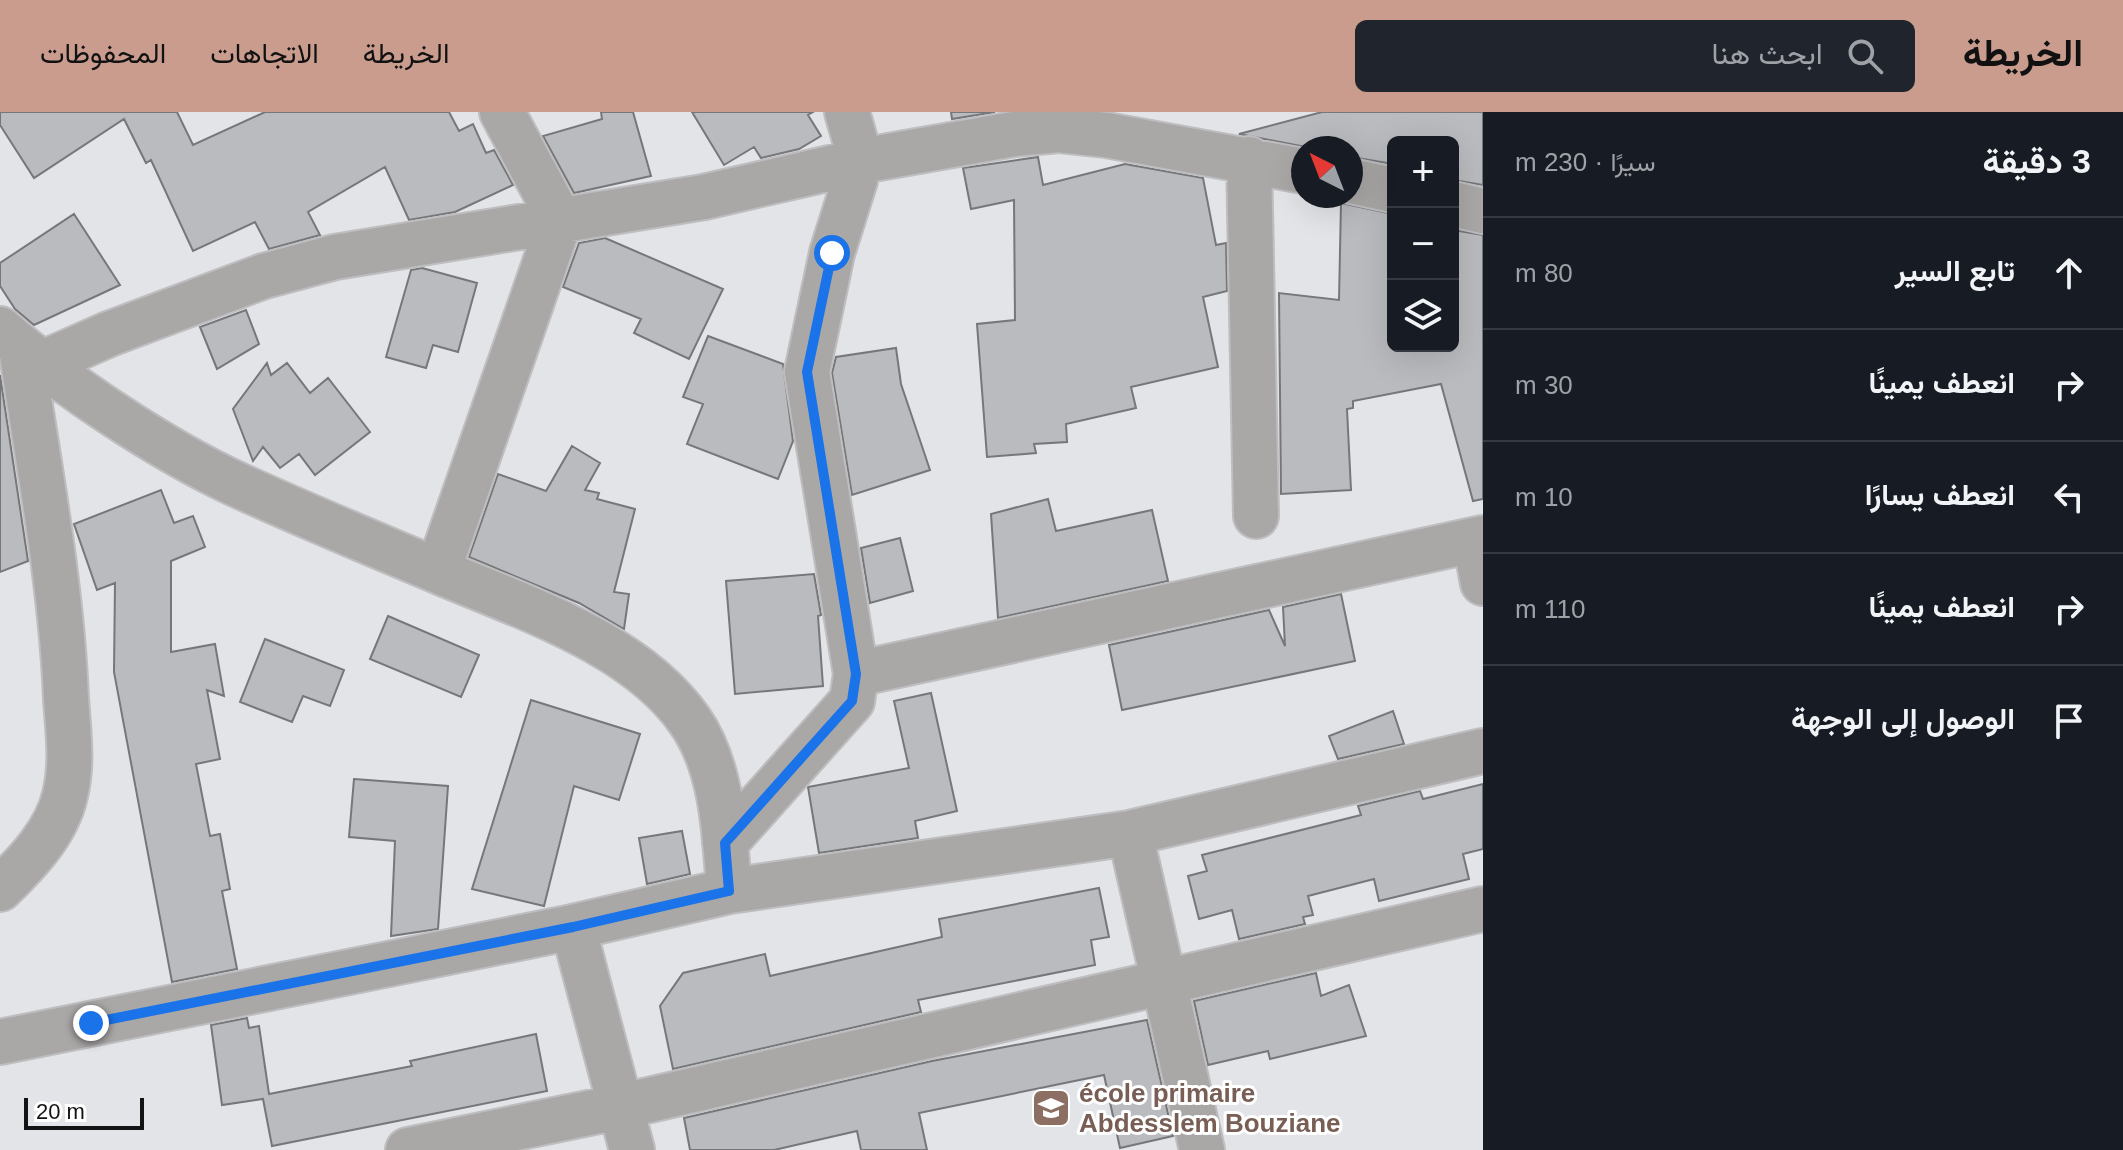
<!DOCTYPE html>
<html lang="ar">
<head>
<meta charset="utf-8">
<style>
  :root { --surface:#171b24; --page:#20242c; --text:#f1f3f6; --muted:#9ea1a6; --line:#363941; --accent:#c99c8e }
  body { margin:0; font-family:Helvetica,Vazirmatn,sans-serif; background:var(--page); color:var(--text); direction:rtl }
  .controls { position:absolute; right:24px; top:24px; display:grid; overflow:hidden; border-radius:12px; box-shadow:0 8px 32px #0002 }
  .controls button { width:72px; height:72px; display:grid; place-items:center; padding:0; border:0; border-bottom:2px solid var(--line); background:var(--surface); color:var(--text); font:40px sans-serif }
  .compass { position:absolute; left:1291px; top:24px; width:72px; height:72px; border-radius:50%; background:var(--surface); box-shadow:0 8px 32px #0002; rotate:318deg }
  .scale { position:absolute; left:24px; bottom:20px; width:120px; box-sizing:border-box; padding-left:8px; border:4px solid #131314; border-top:0; font-size:22px; line-height:28px; white-space:nowrap; color:#131314; -webkit-text-stroke:6px #fff; paint-order:stroke }
  .stop { position:absolute; width:24px; height:24px; margin:-18px; border:6px solid #1a73e8; border-radius:50%; background:#fff }
  .stop.end { background:#1a73e8; border-color:#fff; box-shadow:0 2px 8px #0008 }
  .list { margin:0; padding:0; list-style:none }
  h2 { display:flex; justify-content:space-between; align-items:center; height:104px; margin:0; padding:0 32px; font-size:34px }
  h2 small { font-size:26px; font-weight:400; color:var(--muted) }
  .list li { display:grid; grid-template-columns:52px 1fr auto; gap:24px; align-items:center; box-sizing:border-box; height:112px; padding:0 32px; border-top:2px solid var(--line) }
  .list b { display:block; font-size:30px; white-space:nowrap }
  .list em { font-size:26px; font-style:normal; color:var(--muted) }
  .icon { flex:none; width:44px; height:44px; fill:none; stroke:currentColor; stroke-width:2; stroke-linecap:round; stroke-linejoin:round }
  .map { position:relative; flex:none; width:1483px; height:1038px; overflow:hidden; direction:ltr }
  header { display:flex; align-items:center; gap:48px; box-sizing:border-box; height:112px; padding:0 40px; background:var(--accent); color:#111 }
  header strong { font-size:38px }
  nav { display:flex; gap:44px; margin-inline-start:auto; font-size:28px }
  .search { width:560px; height:72px; background:var(--page); display:flex; align-items:center; gap:20px; box-sizing:border-box; padding:0 28px; border-radius:12px; color:var(--muted); font-size:30px }
  main { display:flex }
  aside { flex:1; background:var(--surface) }
  .map>svg:first-child { display:block }
  .building { fill:#babbbe; stroke:#76777a; stroke-width:2 }
  .lines { fill:none; stroke-linecap:round; stroke-linejoin:round }
  .minor-casing { stroke:#bebec1; stroke-width:48 }
  .minor { stroke:#aaa8a7; stroke-width:44 }
  .route { stroke:#1a73e8; stroke-width:10 }
  .labels { text-anchor:middle; stroke-width:6; stroke-linejoin:round; paint-order:stroke }
  .education-label { font-size:26px; font-weight:bold; fill:#785e54; stroke:#fff; text-anchor:start }
</style>
</head>
<body>
<header>
<strong>الخريطة</strong>
<div class="search"><svg class="icon" aria-label="search" viewBox="0 0 24 24"><circle cx="10" cy="10" r="6"/><path d="M15 15l6 6"/></svg>ابحث هنا</div>
<nav><a>الخريطة</a><a>الاتجاهات</a><a>المحفوظات</a></nav>
</header>
<main>
<aside>
<h2>3 دقيقة<small>سيرًا · 230 m</small></h2>
<ul class="list">
<li><svg class="icon" aria-label="ahead" viewBox="0 0 24 24"><path d="M12 20V5M6 11l6-6 6 6"/></svg><div><b>تابع السير</b></div><em>80 m</em></li>
<li><svg class="icon" aria-label="right" viewBox="0 0 24 24"><path d="M7 20v-9h11M14 6l5 5-5 5"/></svg><div><b>انعطف يمينًا</b></div><em>30 m</em></li>
<li><svg class="icon" aria-label="left" viewBox="0 0 24 24"><path d="M17 20v-9H6M10 6l-5 5 5 5"/></svg><div><b>انعطف يسارًا</b></div><em>10 m</em></li>
<li><svg class="icon" aria-label="right" viewBox="0 0 24 24"><path d="M7 20v-9h11M14 6l5 5-5 5"/></svg><div><b>انعطف يمينًا</b></div><em>110 m</em></li>
<li><svg class="icon" aria-label="arrive" viewBox="0 0 24 24"><path d="M6 21V4h12l-3 4 3 4H6"/></svg><div><b>الوصول إلى الوجهة</b></div></li>
</ul>
</aside>
<div class="map">
<svg width="1483" height="1038" viewBox="0 0 1483 1038">
  <rect width="100%" height="100%" fill="#e3e4e7"/>
  <path class="building" d="M0 0H177L193 33 265 0H449L459 19 473 12 486 41 494 38 513 73 455 100 409 108 385 55 308 100 320 123 269 137 255 110 193 139 151 48 146 51 124 7 34 66 0 13Z
    M601 0H633L651 64 574 81 543 24 602 7Z
    M692 0H813L808 3 821 24 799 37 761 46 754 35 724 53Z
    M951 0H995L952 7Z
    M1322 0H1483V73L1453 68V30H1393V52L1351 45V36H1311L1239 22Z
    M1038 45 1043 73 1125 52 1203 66 1216 133 1226 131 1227 179 1203 185 1218 255 1131 275 1136 296 1066 312 1067 330 1034 332 1036 341 987 345 977 212 1015 208 1014 88 971 97 963 56Z
    M1341 91 1393 102V234H1453V118L1483 123V387L1473 389 1441 272 1353 289V296L1347 297 1351 378 1281 382 1279 181 1339 188Z
    M74 102 120 173 34 213 15 197 0 174V151Z
    M605 126 723 177 689 247 634 221 641 207 563 175 579 131Z
    M422 156 477 171 458 240 433 233 426 256 386 245 411 158Z
    M246 198 259 232 217 257 200 215Z
    M708 224 783 252 793 329 778 367 687 332 703 292 683 285Z
    M896 236 901 272 930 358 852 383 832 261 836 245Z
    M267 251 271 263 287 251 310 281 328 266 370 320 315 363 299 342 280 356 263 335 253 349 233 297Z
    M0 263 28 449 0 460Z
    M572 334 600 351 585 378 599 381 597 387 635 397 614 480 629 482 624 517 579 491 469 445 498 362 546 379Z
    M161 378 174 411 193 404 205 435 171 449V540L215 532 224 584 207 578 220 647 196 652 210 724 220 722 230 777 222 779 237 857 172 870 114 560 115 471 97 478 74 412Z
    M1048 387 1056 419 1152 398 1168 469 998 506 991 402Z
    M900 426 913 479 870 491 861 436Z
    M814 462 821 503 818 504 823 574 735 582 726 469Z
    M1341 482 1355 549 1122 598 1109 533 1269 498 1285 534 1283 495Z
    M388 504 479 543 461 585 370 547Z
    M265 527 344 558 330 594 303 584 292 610 240 590Z
    M931 581 957 699 915 709 918 726 819 741 808 675 909 656 894 589Z
    M531 588 640 622 619 688 574 674 544 794 472 777Z
    M1393 599 1404 632 1338 647 1329 624Z
    M354 667 448 674 438 817 391 824 395 729 349 725Z
    M1483 672V737L1463 742 1469 767 1379 789 1374 767 1308 784 1313 803 1303 805 1305 812 1239 827 1232 798 1199 807 1188 764 1207 759 1202 743 1361 703 1358 694 1420 679 1423 687Z
    M682 719 690 762 647 772 639 726Z
    M1099 776 1109 825 1091 828 1095 853 918 888 921 900 673 957 660 894 683 861 765 842 770 864 942 825 939 807Z
    M1316 861 1321 884 1349 873 1366 924 1270 947 1268 939 1208 953 1194 889Z
    M247 906 249 916 259 914 269 982 412 954 410 949 536 922 547 979 272 1034 263 987 222 993 211 913Z
    M1147 908 1173 1024 1120 1036 1104 963 919 1001 927 1038H861L857 1019 774 1038H690L684 1006 932 949Z"/>
  <g class="lines">
    <defs>
      <path id="minor" d="M1249 47 1256 404
        M1351 69 1393 78
        M1453 92 1483 99
        M0 217C63 272 162 338 238 373 304 403 371 431 438 459 522 495 636 531 690 609 723 656 725 724 729 779
        M41 252 109 222 264 164 335 145 704 85 861 49 1014 22 1058 18 1106 23 1303 59
        M1475 428 1483 471
        M438 459 560 108 502 0
        M856 562 1483 426
        M1130 721 1202 1038
        M725 731 852 589 856 562 807 260 832 141 861 49 847 0
        M0 777C26 752 57 720 65 683 73 651 68 618 66 586 61 468 38 351 21 235
        M573 815 632 1038
        M0 930 573 815 729 779 1130 721 1483 639
        M408 1038 623 994 1483 797"/>
    </defs>
    <use href="#minor" class="minor-casing"/>
    <use href="#minor" class="minor"/>
  </g>
  <g class="lines">
    <path class="route" d="M91 911 573 815 729 779 725 731 852 589 856 562 807 260 832 141"/>
  </g>
  <defs>
    <symbol id="school-square" viewBox="-11 -11 22 22"><rect x="-9" y="-9" width="18" height="18" rx="4" fill="#8d6e63" stroke="#fff"/><path d="M0-5L7-2L0 1L-7-2ZM-4 1L0 2.5L4 1V4Q0 6-4 4Z" fill="#fff"/></symbol>
  </defs>
  <g fill-rule="evenodd">
    <use href="#school-square" x="1029" y="974" width="44" height="44"/>
  </g>
  <g class="labels">
    <g class="education-label">
      <text x="1079" y="990">école primaire<tspan x="1079" dy="30">Abdesslem Bouziane</tspan></text>
    </g>
  </g>
</svg>
<div class="controls">
<button>+</button>
<button>−</button>
<button><svg class="icon" aria-label="layers" viewBox="0 0 24 24"><path d="M12 4l9 5-9 5-9-5zM3 14l9 5 9-5"/></svg></button>
</div>
<svg class="compass" viewBox="-18 -18 36 36"><path d="M0-13l5 13h-10z" fill="#e53935"/><path d="M0 13l5-13h-10z" fill="#9ea1a6"/></svg>
<div class="scale">20 m</div>
<div class="stop" style="left:832px;top:141px"></div>
<div class="stop end" style="left:91px;top:911px"></div>
</div>
</main>
</body>
</html>
